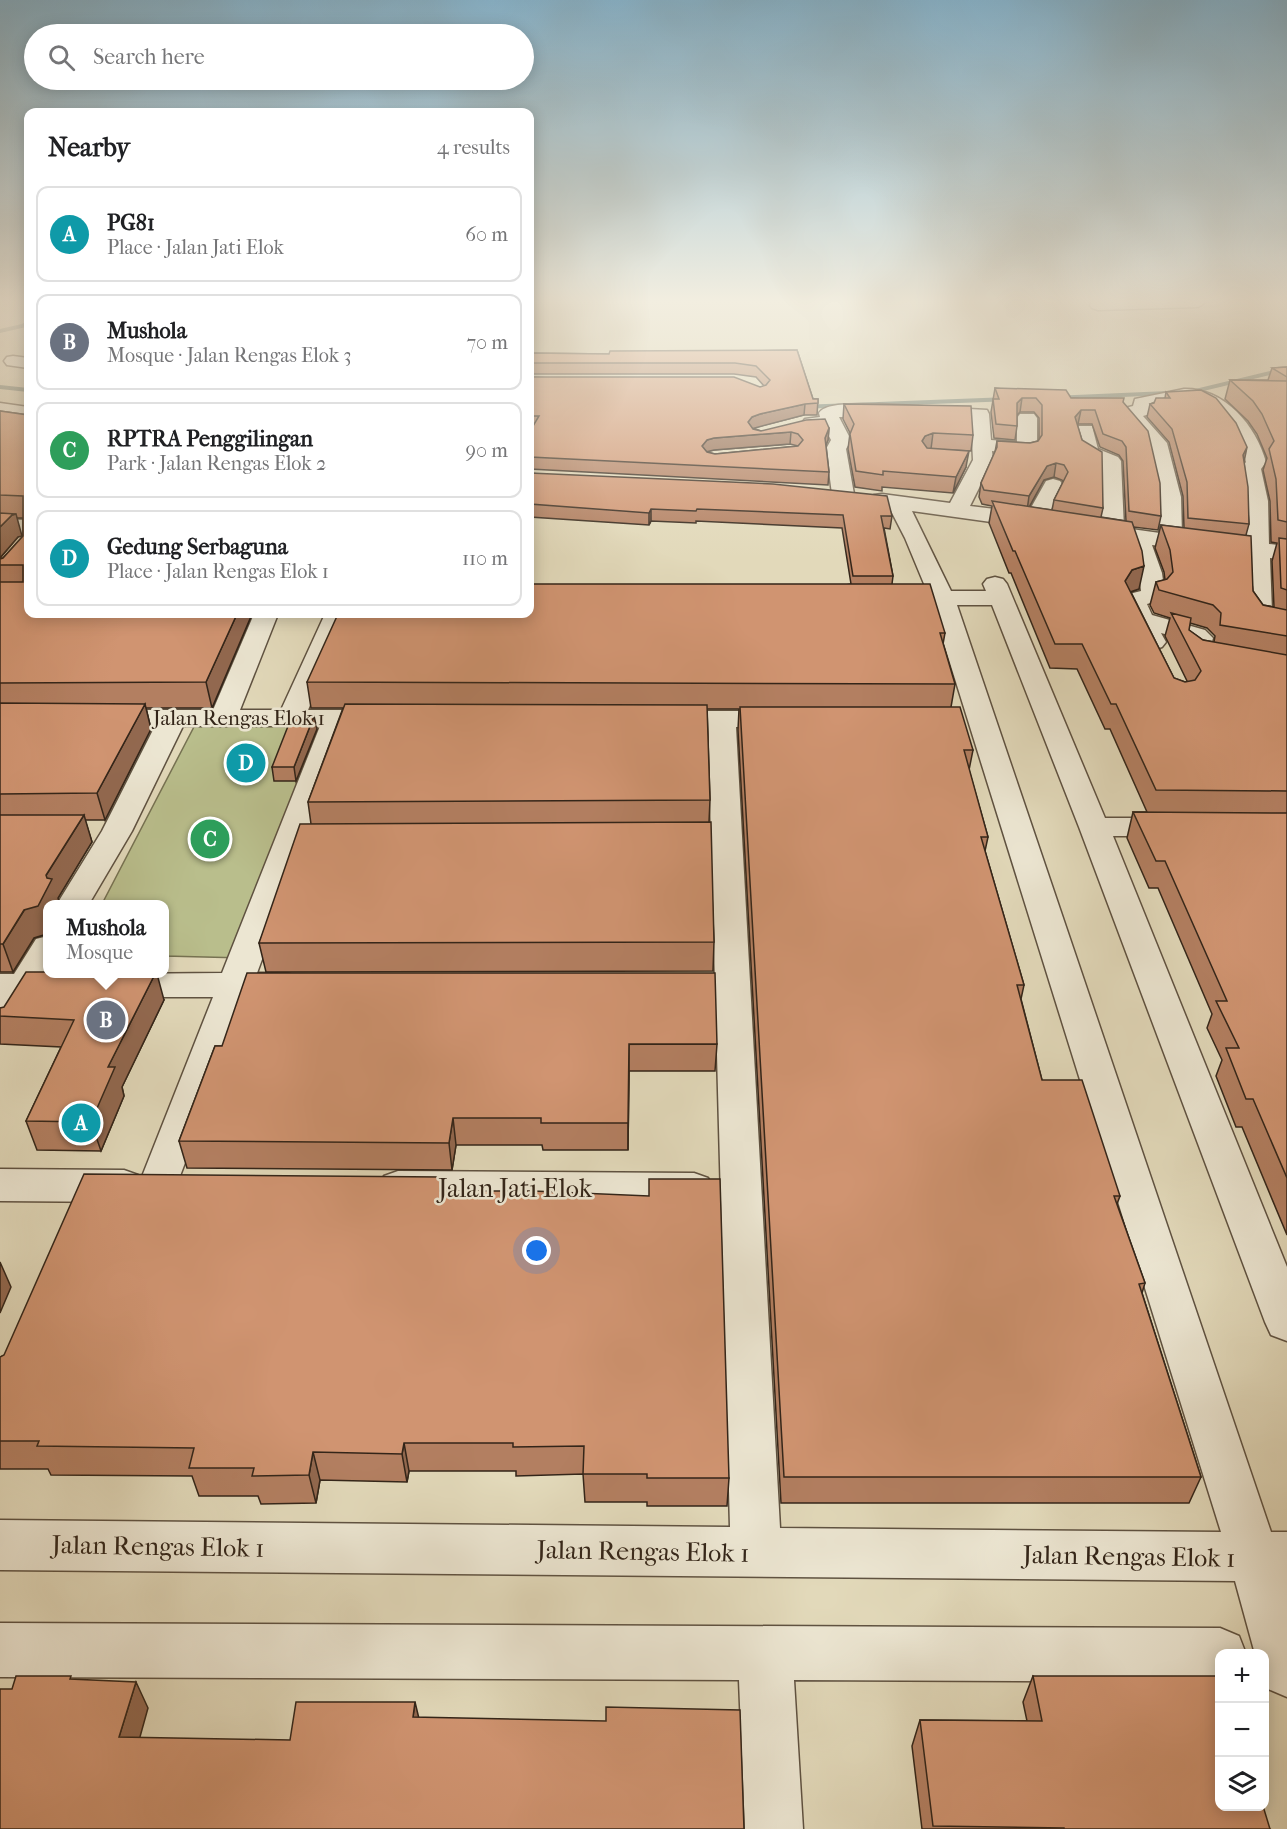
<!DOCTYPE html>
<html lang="en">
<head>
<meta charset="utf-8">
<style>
  :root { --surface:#fff; --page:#f2f2f2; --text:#202124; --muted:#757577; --line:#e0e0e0; --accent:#b45309 }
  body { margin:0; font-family:"IM FELL French Canon",serif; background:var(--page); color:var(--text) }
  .controls { position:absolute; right:18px; bottom:18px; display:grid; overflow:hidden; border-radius:12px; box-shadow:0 3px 15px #0003 }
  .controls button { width:54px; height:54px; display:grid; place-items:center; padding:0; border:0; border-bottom:2px solid var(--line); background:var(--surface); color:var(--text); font:30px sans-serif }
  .you { position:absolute; left:537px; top:1251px; width:21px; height:21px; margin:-15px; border:4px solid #fff; border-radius:50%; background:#1a73e8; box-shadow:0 0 0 9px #1a73e833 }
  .badge { display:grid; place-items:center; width:39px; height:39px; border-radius:50%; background:var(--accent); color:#fff; font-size:20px; font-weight:700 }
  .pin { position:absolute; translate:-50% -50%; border:3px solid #fff; box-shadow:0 2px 6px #0006 }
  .popup { position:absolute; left:43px; top:900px; width:126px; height:78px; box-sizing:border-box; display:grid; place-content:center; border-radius:12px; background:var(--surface); filter:drop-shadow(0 2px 4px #0005); font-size:20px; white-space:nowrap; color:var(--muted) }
  .popup b { font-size:22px; color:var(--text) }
  .popup::after { content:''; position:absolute; left:50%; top:100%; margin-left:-12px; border:12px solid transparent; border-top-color:var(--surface) }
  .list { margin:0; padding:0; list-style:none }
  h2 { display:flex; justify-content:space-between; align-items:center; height:78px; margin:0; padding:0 24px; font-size:26px }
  h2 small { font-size:20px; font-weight:400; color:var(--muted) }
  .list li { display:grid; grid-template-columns:39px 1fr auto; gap:18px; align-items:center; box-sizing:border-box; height:96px; margin:0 12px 12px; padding:0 12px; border:2px solid var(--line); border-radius:12px }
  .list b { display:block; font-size:22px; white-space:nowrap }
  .list p { margin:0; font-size:20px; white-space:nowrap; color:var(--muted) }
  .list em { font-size:20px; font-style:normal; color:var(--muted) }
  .icon { flex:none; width:33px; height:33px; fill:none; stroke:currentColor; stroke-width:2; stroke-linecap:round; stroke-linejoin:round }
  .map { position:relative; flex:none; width:1287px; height:1829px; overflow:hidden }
  .search { position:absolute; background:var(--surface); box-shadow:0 3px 15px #0003; left:24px; top:24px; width:510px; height:66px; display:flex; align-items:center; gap:15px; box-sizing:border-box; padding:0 21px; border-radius:33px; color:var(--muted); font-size:22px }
  .panel { position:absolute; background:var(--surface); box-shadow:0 3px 15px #0003; left:24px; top:108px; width:510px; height:510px; border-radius:12px }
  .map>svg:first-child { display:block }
  .green { fill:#b9be8c; stroke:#767252; stroke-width:1.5 }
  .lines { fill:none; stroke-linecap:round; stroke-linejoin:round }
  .stream { fill:#6e7e72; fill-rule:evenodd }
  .minor-casing { stroke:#5f5241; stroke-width:3 }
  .minor { fill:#ece6d2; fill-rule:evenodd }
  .wall { fill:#b37f61; stroke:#332519; stroke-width:1.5; fill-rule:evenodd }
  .shaded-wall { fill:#92684f; stroke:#332519; stroke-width:1.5 }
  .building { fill:#d09471; stroke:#332519; stroke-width:1.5; fill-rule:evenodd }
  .labels { text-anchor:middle; stroke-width:5; stroke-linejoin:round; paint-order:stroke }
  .street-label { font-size:21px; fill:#332519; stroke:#ece6d2 }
  .near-street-label { font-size:26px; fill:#332519; stroke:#ece6d2 }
</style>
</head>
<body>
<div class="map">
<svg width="1287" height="1829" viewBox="0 0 1287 1829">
  <rect width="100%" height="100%" fill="#e2d9ba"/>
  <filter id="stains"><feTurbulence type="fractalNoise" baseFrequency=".00333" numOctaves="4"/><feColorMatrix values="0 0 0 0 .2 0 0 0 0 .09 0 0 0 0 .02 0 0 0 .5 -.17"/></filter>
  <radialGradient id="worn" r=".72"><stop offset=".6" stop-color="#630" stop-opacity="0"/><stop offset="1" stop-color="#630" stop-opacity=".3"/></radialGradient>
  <path class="green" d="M323 721 244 958 165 956 164 904H102L196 723Z"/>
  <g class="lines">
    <path class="stream" d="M28 320 26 327 0 333V329L22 324Z
      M1287 367V371L1191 394 1052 400 1048 398 1052 396 1191 390Z
      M0 385 28 388V392L0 389Z
      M1009 397H1012V401L800 409 796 407 800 405Z"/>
    <defs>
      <path id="minor" d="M1092 302H1206L1198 307 1098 310 1092 308 1090 305Z
        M13 356 28 358V368L7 365 4 361 7 357Z
        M1184 389C1224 388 1256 425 1266 462L1261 469 1268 501 1269 544 1287 546V560L1270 558 1272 612 1275 616 1287 619V634L1257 626 1248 613 1247 556 1152 545 1162 573 1165 595 1161 600 1147 604 1152 615 1205 630 1213 638 1210 649 1213 651 1287 663V679L1197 662 1188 657 1184 652 1187 640 1161 633 1166 642 1162 647 1153 650 1144 647 1122 603 1129 594 1141 591 1139 573 1129 542 1084 535 1081 530 1084 525H1102L1101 464C1078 455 1079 454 1075 430L1078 426H1092L1098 449 1118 457 1121 461 1124 528 1160 533 1159 497 1147 444 1122 414 1125 408 1133 406 1135 399ZM1174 401C1182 401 1191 399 1198 401 1220 406 1241 442 1246 462L1241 469 1246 501 1247 542 1182 535 1181 497 1167 443 1143 416 1150 414 1152 406Z
        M0 403 28 407V419L0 415Z
        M879 404 987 410 989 414 991 440 1017 442V418L1020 414H1034L1037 418V449L1034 453 1027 455 992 451 993 460 970 506 1028 513 1046 481 1053 479 1060 481 1063 485 1043 526 1035 528 912 511 951 591H986L983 584 987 579 995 577 1003 579 1007 584 1105 818H1173L1184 821 1188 827 1184 833 1173 836H1113L1287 1267V1341L1271 1335 1265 1322 1079 827 992 605H957L1271 1532H1287V1697L1268 1689 1264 1681V1654H1255L1235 1581 0 1570V1520L730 1527 708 727H662L652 725 648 719 652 713 662 711H784L794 713 798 719 794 725 784 727H736L780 1528 1221 1532 932 605 912 603 909 598 912 593 927 591 905 538 889 507 874 505 871 500 874 495 882 494 950 503 973 460 971 419 839 417 851 440 846 449 854 494 850 498 843 500 836 498 832 494 826 449 831 440 825 428 805 427 802 423 805 419 820 417 819 413C827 401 865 405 879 404Z
        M0 519 28 520V534L0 533Z
        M254 614H278L240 710H281L325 614H349L308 710H385L395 712 399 718 395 724 385 726H348L257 973H287L299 977 304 985 299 993 287 997H248L172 1197 158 1202 144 1197 141 1192 138 1197 124 1202 0 1201V1169L124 1170 138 1175 141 1179 213 997H114L102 993 97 985 102 977 113 974 222 973 320 726H183L132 831 89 904H57L102 831 155 726H104L94 724 90 718 94 712 104 710H213Z
        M48 936V974H63L74 977 79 985 74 993 62 997H35L13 1034 0 1037V974H14L36 939Z
        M398 1171 694 1173 708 1178 714 1189 708 1200 694 1205 398 1203 384 1198 378 1187 384 1176Z
        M0 1623 1220 1628 1239 1636 1246 1654H1220V1682L794 1680 803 1829H745L739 1680 0 1677Z"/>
    </defs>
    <use href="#minor" class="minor-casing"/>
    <use href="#minor" class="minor"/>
  </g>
  <path class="wall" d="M797 350 813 399H818L817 415H804L753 428 761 431 829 428 828 440 826 445 829 472 828 485 530 469V431L532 428H530V377L760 387 764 386 756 377 734 374H530V353L609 354ZM790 444 798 446 715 454 706 452 714 450Z
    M1287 367V1235L1242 1127H1236L1216 1076 1222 1060 1207 1028 1212 1014 1158 888H1149L1127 838 1133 812H1147L1110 729H1105L1077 669 1050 668 1011 573H1009L989 523 992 506 982 504 979 497 981 483 995 452 997 441 1030 443 1038 441 1039 439V418L1034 412H1020L1017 415V426L1015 440 994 438 991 412 995 388 1071 398 1123 402 1161 516 1158 530 1134 527 1139 589 1131 592 1174 678 1185 682 1187 681 1165 636 1170 618 1154 613 1150 605 1156 582 1165 580 1164 572 1155 548 1161 525 1184 528 1183 496 1169 442 1147 417 1150 404 1165 398 1166 392 1244 461 1249 524 1246 535 1253 591 1263 605 1274 607 1272 561 1277 543 1271 542 1270 501 1263 470 1267 458 1257 434 1248 421 1225 399 1230 380H1268L1272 368ZM1077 424H1092L1100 447 1119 455 1123 461 1126 521 1101 517 1103 508ZM1054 477 1062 480 1063 482 1054 500 1052 510 1029 507 1044 480ZM1190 623 1207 628 1215 636 1214 642 1203 640 1189 630Z
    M844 404 973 435 971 451 951 450 966 467 953 493 882 487V491L855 487 848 449 850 433 843 419Z
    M0 411 28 415V614H252L212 708H146L151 729 105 820H85L92 842 58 898 48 904 47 934 34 938 13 972H0V559L3 558 23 536V518H17L18 537 0 558Z
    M530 473 892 516 890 529 884 528 893 576 892 584 945 633 943 644 955 684 951 707 973 750 969 770 988 837 985 851 1024 985 1021 999 1042 1080 1120 1196 1117 1204 1145 1283 1142 1293 1201 1477 1189 1503H781L738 730 739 709H707L710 800 709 822 714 942 713 971 266 972 259 943 311 824 308 802 343 708H311L307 682 851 584 842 528 696 521V523L651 521 649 525 530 517Z
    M317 729 296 781H274L272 767Z
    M164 1000 122 1087 124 1096 101 1151 37 1150 26 1121 61 1047 0 1044V1008Z
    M717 1044 715 1071H629L628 1150H543L542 1145H456L452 1170 187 1168 179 1141 215 1046Z
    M442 1177 444 1191 729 1478 727 1506H647V1502H585L583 1474 516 1476V1471H409L407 1482 320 1480 316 1503 261 1504 258 1496H199L192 1476 51 1475 48 1469H0V1357Z
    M1033 1676 1270 1829H922L912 1746 920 1720 1027 1721 1023 1702Z"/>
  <path class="shaded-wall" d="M532 323 533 341 530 345V326Z
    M1022 398 1020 412 1015 417 1017 403Z
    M805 404 804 415 751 429 748 422 752 417 760 414Z
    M1081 410 1078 424 1073 430 1075 417Z
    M829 428 828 440 824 449 825 438Z
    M791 432 790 444 714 450 706 452 702 446 707 440 714 438Z
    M933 433 931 449 923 452 922 441 925 436Z
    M1247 447 1244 462 1243 455Z
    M969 451 966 467 953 493 956 477Z
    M1056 463 1054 477 1044 480 1027 511 1029 496 1047 466Z
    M651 509V521L649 525V513Z
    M16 514 22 536 18 537 0 558V527L12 515Z
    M1144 566 1139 589 1127 593 1125 581 1132 570Z
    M237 614H252L212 708 206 682Z
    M145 704 151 729 105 820 97 793Z
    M314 716 317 729 296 781 294 767Z
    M84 815 92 842 58 898 60 904H48L47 934 34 938 13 972 3 944Z
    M155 974H157L164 1000 122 1087 124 1096 101 1151 91 1122 108 1067Z
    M629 1044V1071L628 1150V1123Z
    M453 1118 456 1145 452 1170 449 1143Z
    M442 1177 446 1206 440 1191Z
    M0 1262 11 1287 0 1313Z
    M404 1443 409 1471 407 1482 402 1454Z
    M313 1452 320 1480 316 1503 309 1475Z
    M136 1682 148 1708 133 1762 119 1737Z
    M415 1702 421 1727 413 1717Z"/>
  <path class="building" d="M797 350 813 399H818V403L805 404 760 414 752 417 748 422 753 429 761 431 806 420 825 419 829 428 825 438 829 472 530 457V431L539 416H530V377H734L760 387 766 385 770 380 756 366 735 363H530V353L609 354 610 351ZM791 432 798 434 803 440 798 446 715 454 707 452 702 446 707 440 714 438Z
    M1287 367V377L1272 368Z
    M1230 380 1287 381V522L1278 520 1276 479 1269 449 1274 441 1262 414 1253 401Z
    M995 388 1066 390 1071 398H1124L1123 402 1148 431 1160 483 1161 516 1129 511 1126 447 1122 441 1103 434 1095 410H1081L1075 417 1082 440 1102 452 1103 508 1054 500 1068 472 1064 465 1056 463 1047 466 1029 496 984 490 981 483 997 447V441L1030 443 1038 441 1042 435V405L1036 398H1022L1017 403V426L996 424 993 399H999Z
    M1201 390 1216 398 1236 423 1247 447 1243 455 1248 487 1249 524 1188 518 1187 482 1172 429 1150 404 1154 403 1156 398H1170L1166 392Z
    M844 404 971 406 973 435 933 433 925 436 922 441 927 448 969 451 956 477 883 471V475L856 471 850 434 854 424Z
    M0 411 28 415V614H237L206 682 0 683V582H23V565H0V559L3 558 23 536V496L0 495Z
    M530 473 773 484 887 496 892 516H881L893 576H853L843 515 697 509 696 511 651 509 649 513 530 504Z
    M992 501 1132 522 1142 551 1144 566 1132 570 1125 581 1174 678 1185 682 1195 680 1201 671 1171 613 1191 618 1189 630 1203 640 1287 655V791L1156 790 1116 704H1111L1082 644H1055L1015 551H1013Z
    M0 513 16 514 12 515 0 527Z
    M1161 525 1251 536 1253 591 1263 605 1287 610V636L1220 625 1221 613 1213 605 1159 590 1156 582 1167 579 1173 572 1170 550Z
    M1279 538 1287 539V590L1281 588Z
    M530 584H930L945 633H940L955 684 307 682 338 614H530Z
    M0 703 145 704 97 793 0 794Z
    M345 704 707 705 710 800 308 802Z
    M740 707H960L973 750H964L988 837H981L1024 985H1017L1042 1080H1082L1120 1196H1114L1145 1283 1139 1284 1201 1477H784Z
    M292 716H314L294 767H272Z
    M1133 812 1287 813V1178L1253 1099H1246L1226 1048H1239L1216 1001H1227L1165 861H1156Z
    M0 815H84L46 875 47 878 52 879 38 906 24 910 3 944H0Z
    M711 822 714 942 259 943 300 824Z
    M26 972H48V974H155L108 1067H115L91 1122 26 1121 74 1020 0 1016V1008L4 1007Z
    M247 973H715L717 1044H629L628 1123H541V1118H453L449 1143 179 1141 215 1046H222Z
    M84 1174 442 1177 440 1191H533L649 1196V1179H720L729 1478H647V1474H583L584 1446 513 1447V1443H404L402 1454 313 1452 309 1475 252 1476 254 1468H189L194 1448 37 1446 39 1441H0V1357L4 1355Z
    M16 1676H71L70 1679 136 1682 119 1737 290 1740 296 1702H415L413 1717 606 1721V1707L740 1710 744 1829H0V1689H12Z
    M1033 1676H1220V1806H1263L1270 1829H1064V1828L933 1826 920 1720 1042 1721Z"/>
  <linearGradient id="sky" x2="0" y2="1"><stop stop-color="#87b6d0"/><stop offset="0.54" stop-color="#f2eee0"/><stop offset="1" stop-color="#f2eee0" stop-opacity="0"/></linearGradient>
  <rect width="1287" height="558" fill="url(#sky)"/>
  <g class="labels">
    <g class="street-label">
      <text x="239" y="725">Jalan Rengas Elok 1</text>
    </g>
    <g class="near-street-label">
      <text x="515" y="1197">Jalan Jati Elok</text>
      <text transform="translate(158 1546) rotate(1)" y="9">Jalan Rengas Elok 1</text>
      <text transform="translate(643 1551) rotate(1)" y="9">Jalan Rengas Elok 1</text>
      <text transform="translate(1129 1556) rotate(1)" y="9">Jalan Rengas Elok 1</text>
    </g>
  </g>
  <rect width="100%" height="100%" filter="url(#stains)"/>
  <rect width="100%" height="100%" fill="url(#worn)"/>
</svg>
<div class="controls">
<button>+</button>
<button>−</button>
<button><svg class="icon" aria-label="layers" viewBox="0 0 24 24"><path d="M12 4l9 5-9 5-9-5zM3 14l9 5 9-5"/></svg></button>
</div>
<div class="you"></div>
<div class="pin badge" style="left:81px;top:1123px;background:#0f9aa8">A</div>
<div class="pin badge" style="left:106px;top:1020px;background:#6b7280">B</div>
<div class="popup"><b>Mushola</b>Mosque</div>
<div class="pin badge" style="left:210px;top:839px;background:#2e9e5b">C</div>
<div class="pin badge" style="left:246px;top:763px;background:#0f9aa8">D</div>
<div class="search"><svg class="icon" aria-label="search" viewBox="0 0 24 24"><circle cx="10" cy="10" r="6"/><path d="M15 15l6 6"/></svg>Search here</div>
<section class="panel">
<h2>Nearby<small>4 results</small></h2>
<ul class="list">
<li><span class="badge" style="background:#0f9aa8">A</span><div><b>PG81</b><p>Place · Jalan Jati Elok</p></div><em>60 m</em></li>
<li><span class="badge" style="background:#6b7280">B</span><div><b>Mushola</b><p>Mosque · Jalan Rengas Elok 3</p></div><em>70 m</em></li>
<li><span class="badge" style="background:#2e9e5b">C</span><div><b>RPTRA Penggilingan</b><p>Park · Jalan Rengas Elok 2</p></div><em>90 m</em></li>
<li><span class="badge" style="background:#0f9aa8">D</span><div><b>Gedung Serbaguna</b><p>Place · Jalan Rengas Elok 1</p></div><em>110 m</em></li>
</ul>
</section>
</div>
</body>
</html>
